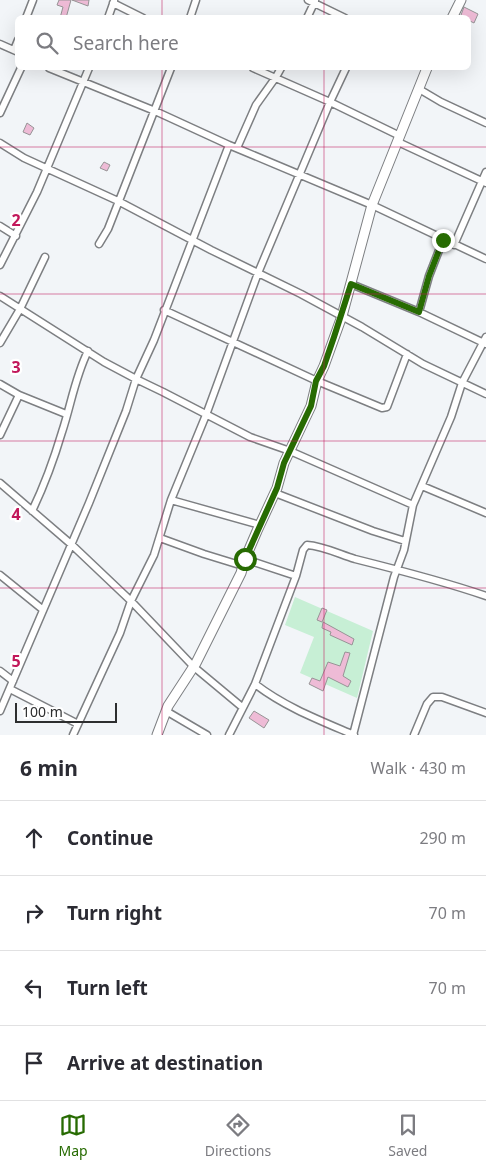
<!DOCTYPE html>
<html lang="en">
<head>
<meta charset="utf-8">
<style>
  :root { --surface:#fff; --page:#f7f7f7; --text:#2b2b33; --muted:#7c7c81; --line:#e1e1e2; --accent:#276b02 }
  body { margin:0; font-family:"Noto Sans",sans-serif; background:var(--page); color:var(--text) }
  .scale { position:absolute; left:15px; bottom:12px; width:102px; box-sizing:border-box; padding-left:5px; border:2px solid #2d2e2f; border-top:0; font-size:14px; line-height:18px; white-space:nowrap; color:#2d2e2f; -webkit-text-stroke:4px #fff; paint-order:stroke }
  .stop { position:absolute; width:15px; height:15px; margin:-11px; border:4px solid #276b02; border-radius:50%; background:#fff }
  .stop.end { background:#276b02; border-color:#fff; box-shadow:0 1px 5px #0008 }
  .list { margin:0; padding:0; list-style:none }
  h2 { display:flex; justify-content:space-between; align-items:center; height:65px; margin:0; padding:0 20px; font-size:21px }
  h2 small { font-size:16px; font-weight:400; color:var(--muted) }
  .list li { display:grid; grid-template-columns:32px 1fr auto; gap:15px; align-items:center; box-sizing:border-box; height:75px; padding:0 20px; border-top:1px solid var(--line) }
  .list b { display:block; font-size:19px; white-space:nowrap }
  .list em { font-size:16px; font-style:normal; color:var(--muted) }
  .icon { flex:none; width:28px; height:28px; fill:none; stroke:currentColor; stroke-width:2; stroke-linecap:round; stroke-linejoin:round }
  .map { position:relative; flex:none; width:486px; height:735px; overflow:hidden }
  .search { position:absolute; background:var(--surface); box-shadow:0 5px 20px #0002; left:15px; right:15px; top:15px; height:55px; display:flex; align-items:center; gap:12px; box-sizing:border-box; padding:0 18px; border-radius:8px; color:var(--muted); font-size:19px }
  .sheet { height:365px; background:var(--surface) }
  nav { display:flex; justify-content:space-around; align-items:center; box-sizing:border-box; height:70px; border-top:1px solid var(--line); background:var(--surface); font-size:14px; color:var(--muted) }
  nav a { display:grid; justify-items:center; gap:2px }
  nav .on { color:var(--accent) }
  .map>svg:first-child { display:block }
  .green { fill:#c7efd5 }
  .building { fill:#eebbd6; stroke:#979496 }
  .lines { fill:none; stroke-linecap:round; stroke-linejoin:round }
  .street-casing { stroke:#7d7f82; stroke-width:9 }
  .secondary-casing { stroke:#7d7f82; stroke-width:11 }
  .street { stroke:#fff; stroke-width:6 }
  .secondary { stroke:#fff; stroke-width:9 }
  .route { stroke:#276b02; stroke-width:6 }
  .grid { fill:none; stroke:#c2185b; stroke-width:1; stroke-opacity:0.55 }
  .grid-label { font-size:16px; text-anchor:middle; font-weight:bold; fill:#c2185b; stroke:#fff; stroke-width:4.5; stroke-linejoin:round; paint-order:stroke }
</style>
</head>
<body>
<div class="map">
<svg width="486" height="735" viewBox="0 0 486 735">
  <rect width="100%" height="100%" fill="#f2f5f8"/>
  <path class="green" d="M295 597 373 631 357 698 300 673 314 637 285 625Z"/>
  <path class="building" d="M59 0H71L66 18H60L63 7 57 5Z
    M72 0H89L88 6Z
    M464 7 478 14 474 23 468 20V18L461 15Z
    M27 123 34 128 30 135 23 132Z
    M104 162 110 165 107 171 100 168Z
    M322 608 327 610 322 622 317 620Z
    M323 622 354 639 352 645 330 635 331 632 322 628Z
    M345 652 350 653 343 676 351 681 348 687 328 677 323 691 309 684 312 678 320 681 328 662 340 666Z
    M254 711 269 720 264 728 249 718Z"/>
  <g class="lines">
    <defs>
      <path id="street" d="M308 0 345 18
        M113 3 143 18
        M26 18 33 0
        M108 18 114 1
        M190 18 196 0
        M307 18 315 1
        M0 44 18 52
        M14 50 18 40
        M49 68 155 111 229 145 372 205 486 259
        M253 68 330 102 400 136
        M419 89 441 102 486 123
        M0 113 21 68
        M398 142 486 183
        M0 143 24 158 118 201 211 250 301 294 362 327 423 364 486 394
        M237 148 256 105 276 77 281 68
        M0 226 16 236
        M99 244 108 229 171 68
        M454 245 486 172
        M0 265 37 192 89 68
        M351 284 419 312 486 344
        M0 296 104 362 136 379 163 392 250 437 290 451 413 505
        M164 310 317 381 382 408 387 407 407 354
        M419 312 429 276 443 240
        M0 343 20 309 45 257
        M0 384 19 395 66 414
        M0 435 19 395
        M0 483 72 545 131 601 194 667 242 707
        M422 486 486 513
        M275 493 373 531 405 541
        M171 500 260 525
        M32 511C44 486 54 459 62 432 71 405 75 377 88 351
        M160 538 204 554 243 566
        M245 559 296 576
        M0 575 42 609
        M0 671 13 681
        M255 684C285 707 319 720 354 735
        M10 689 78 724
        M0 711 89 503 126 411 136 379 154 340 229 145
        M166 711 207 735
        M73 735 120 633 131 601 154 555 171 500 206 415 258 273 330 102 346 68
        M229 735 255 684 296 576 303 550 307 545C323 546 339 554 355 559 399 570 443 581 486 596
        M353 735 394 577 404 550 413 505 451 417 462 383 486 337
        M414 735 427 704 433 697H442L486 713"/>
      <path id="secondary" d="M452 18 461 0
        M157 735 168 706 196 663 241 573 245 559 257 531 277 488 284 463 311 406 317 381 324 366 342 316 372 205 427 68"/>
    </defs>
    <use href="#street" class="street-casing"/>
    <use href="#secondary" class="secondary-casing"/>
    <use href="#street" class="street"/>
    <use href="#secondary" class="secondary"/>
  </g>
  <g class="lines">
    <path class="route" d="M245 559 277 488 284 463 311 406 316 381 324 366 334 337 351 284 419 312 429 276 443 240"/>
  </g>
  <path class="grid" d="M162 0V18M324 0V18M162 68V735M324 68V735M0 147H486M0 294H486M0 441H486M0 588H486"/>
  <g class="grid-label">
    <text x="16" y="226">2</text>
    <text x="16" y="373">3</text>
    <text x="16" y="520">4</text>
    <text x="16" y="667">5</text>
  </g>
</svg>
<div class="scale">100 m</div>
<div class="stop" style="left:245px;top:559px"></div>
<div class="stop end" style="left:443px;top:240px"></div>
<div class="search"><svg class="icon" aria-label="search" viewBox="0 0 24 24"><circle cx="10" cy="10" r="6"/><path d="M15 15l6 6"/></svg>Search here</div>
</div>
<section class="sheet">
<h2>6 min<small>Walk · 430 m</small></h2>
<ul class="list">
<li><svg class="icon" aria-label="ahead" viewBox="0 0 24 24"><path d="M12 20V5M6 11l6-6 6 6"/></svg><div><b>Continue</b></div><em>290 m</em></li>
<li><svg class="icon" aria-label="right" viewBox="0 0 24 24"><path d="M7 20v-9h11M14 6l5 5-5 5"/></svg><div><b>Turn right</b></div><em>70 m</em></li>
<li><svg class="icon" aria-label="left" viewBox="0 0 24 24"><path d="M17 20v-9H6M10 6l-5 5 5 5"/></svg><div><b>Turn left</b></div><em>70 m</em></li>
<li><svg class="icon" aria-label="arrive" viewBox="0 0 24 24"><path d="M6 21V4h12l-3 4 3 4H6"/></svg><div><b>Arrive at destination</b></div></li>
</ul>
</section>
<nav>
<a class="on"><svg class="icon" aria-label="map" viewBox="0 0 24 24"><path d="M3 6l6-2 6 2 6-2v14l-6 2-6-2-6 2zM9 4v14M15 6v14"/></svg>Map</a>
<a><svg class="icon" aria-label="directions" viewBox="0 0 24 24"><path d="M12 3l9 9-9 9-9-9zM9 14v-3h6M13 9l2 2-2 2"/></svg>Directions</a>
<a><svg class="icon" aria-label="saved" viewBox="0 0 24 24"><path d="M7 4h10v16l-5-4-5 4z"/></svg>Saved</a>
</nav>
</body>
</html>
